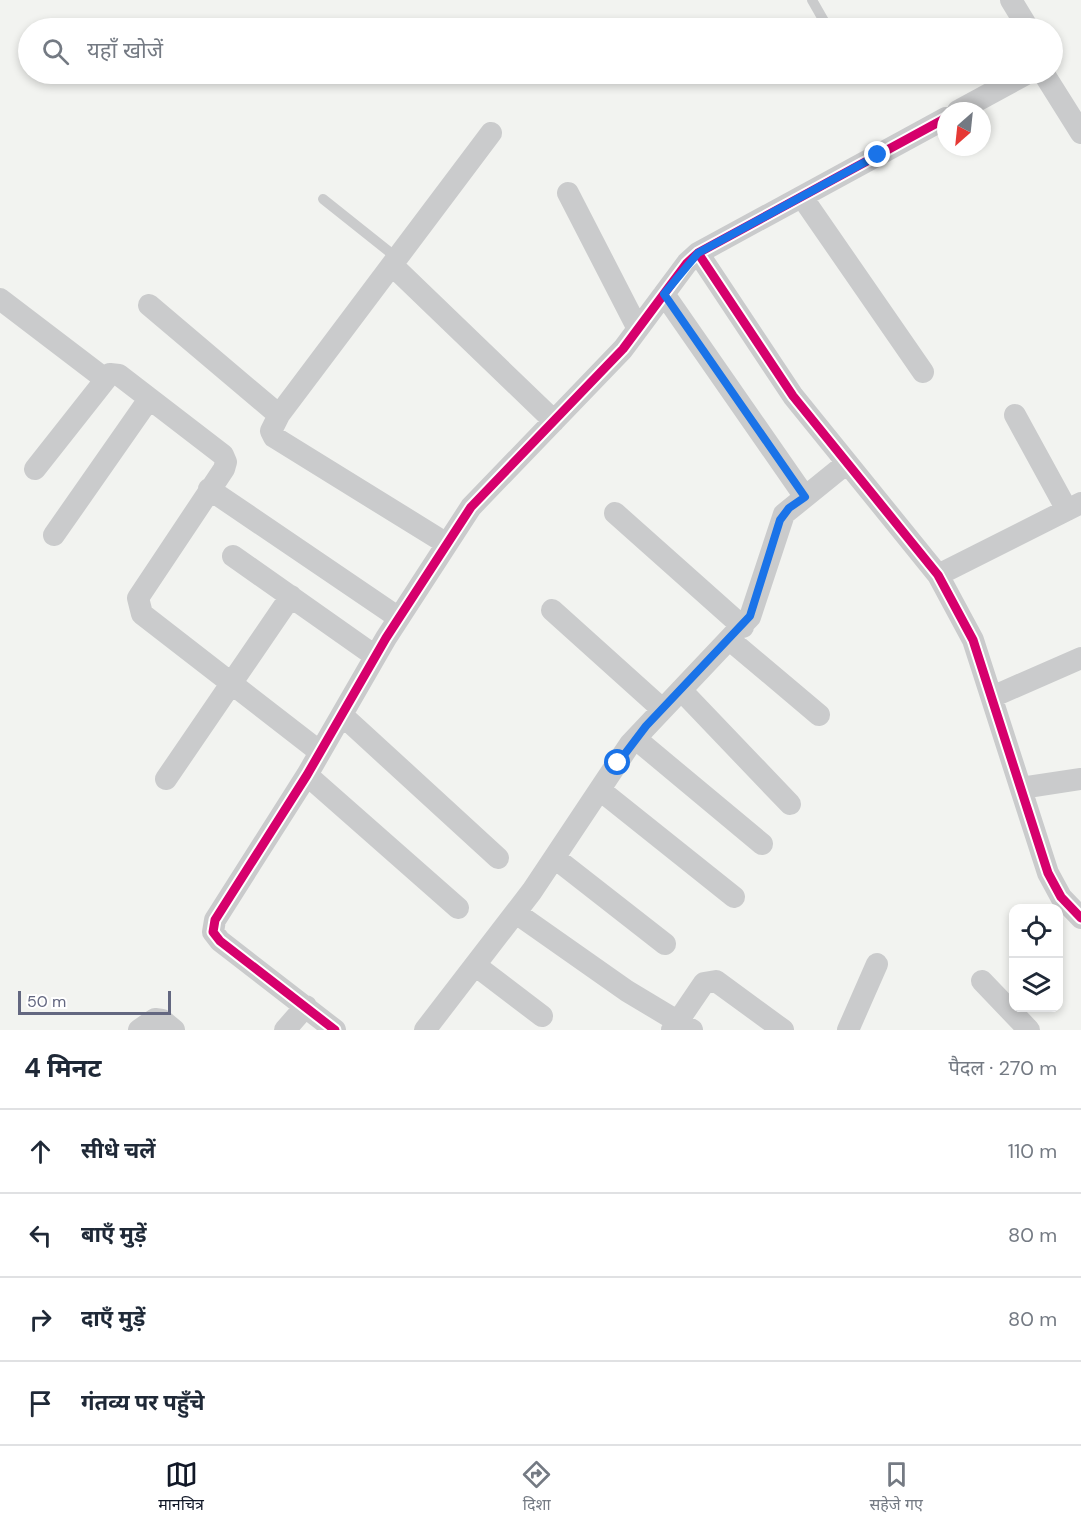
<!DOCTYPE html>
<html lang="hi">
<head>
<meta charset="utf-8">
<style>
  :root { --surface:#fff; --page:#f6f6f7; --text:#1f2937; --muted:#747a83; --line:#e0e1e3; --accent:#111827 }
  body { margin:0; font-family:"DM Sans","Noto Sans Devanagari",sans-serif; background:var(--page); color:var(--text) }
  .controls { position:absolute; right:18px; bottom:18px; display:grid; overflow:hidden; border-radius:12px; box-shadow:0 3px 9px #0003 }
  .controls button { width:54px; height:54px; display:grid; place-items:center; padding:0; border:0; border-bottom:2px solid var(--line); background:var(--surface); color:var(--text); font:30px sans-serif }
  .compass { position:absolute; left:937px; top:102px; width:54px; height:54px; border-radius:50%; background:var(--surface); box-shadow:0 3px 9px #0003; rotate:207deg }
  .scale { position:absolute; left:18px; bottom:15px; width:153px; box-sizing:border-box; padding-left:6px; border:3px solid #636780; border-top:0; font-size:16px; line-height:21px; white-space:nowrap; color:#636780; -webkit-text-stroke:4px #fff; paint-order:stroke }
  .stop { position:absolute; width:18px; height:18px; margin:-14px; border:4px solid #1a73e8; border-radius:50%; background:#fff }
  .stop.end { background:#1a73e8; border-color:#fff; box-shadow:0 2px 6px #0008 }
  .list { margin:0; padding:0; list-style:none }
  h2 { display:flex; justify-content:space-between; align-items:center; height:78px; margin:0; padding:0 24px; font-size:26px }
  h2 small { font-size:20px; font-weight:400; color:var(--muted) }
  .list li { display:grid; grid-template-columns:39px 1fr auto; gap:18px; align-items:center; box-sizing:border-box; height:84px; padding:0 24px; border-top:2px solid var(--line) }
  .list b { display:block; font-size:22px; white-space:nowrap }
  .list em { font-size:20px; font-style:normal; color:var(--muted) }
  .icon { flex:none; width:33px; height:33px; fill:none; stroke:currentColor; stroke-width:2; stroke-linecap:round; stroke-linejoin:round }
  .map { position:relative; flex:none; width:1081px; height:1030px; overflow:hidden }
  .search { position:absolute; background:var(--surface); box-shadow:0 3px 9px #0003; left:18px; right:18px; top:18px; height:66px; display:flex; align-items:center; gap:15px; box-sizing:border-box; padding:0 21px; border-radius:33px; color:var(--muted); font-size:22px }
  .sheet { height:414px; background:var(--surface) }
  nav { display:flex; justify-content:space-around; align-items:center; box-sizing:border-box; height:84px; border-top:2px solid var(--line); background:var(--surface); font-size:16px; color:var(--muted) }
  nav a { display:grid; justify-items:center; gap:3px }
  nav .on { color:var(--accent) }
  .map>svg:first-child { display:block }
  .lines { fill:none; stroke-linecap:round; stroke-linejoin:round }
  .lane { stroke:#cacbcc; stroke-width:10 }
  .street { stroke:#cacbcc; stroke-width:22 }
  .cycleway-casing { stroke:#fff; stroke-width:13 }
  .cycleway { stroke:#d6006c; stroke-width:9 }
  .route { stroke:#1a73e8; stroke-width:8 }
</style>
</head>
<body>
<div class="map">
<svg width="1081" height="1030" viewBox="0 0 1081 1030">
  <rect width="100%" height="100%" fill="#f2f3f0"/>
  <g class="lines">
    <path class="lane" d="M812 0 828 28
      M323 199 397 258"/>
    <path class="street" d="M1011 0 1028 28
      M1044 74 1081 133
      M958 111 1026 74
      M568 193 638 329
      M802 197 923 372
      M698 253 793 396 938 575 973 640 1048 873 1061 897 1081 918
      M392 265 554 421
      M664 294 805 497
      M0 299 105 379
      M149 305 279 415
      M1015 415 1067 510
      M35 469 110 374 119 375 223 455 226 462 224 469 138 598 142 614 320 752
      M209 489 399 618
      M615 513 743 627
      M54 535 149 399
      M447 544 274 437 271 431 279 415 491 133
      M233 556 375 656
      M938 575 1081 503
      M552 610 662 709
      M730 640 819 715
      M681 690 790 804
      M992 697 1081 658
      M342 715 498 858
      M636 739 762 844
      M307 775 458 908
      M166 779 291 596
      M1021 788 1081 779
      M600 790 734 897
      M555 858 665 944
      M516 913 627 991 692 1030
      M475 965 542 1016
      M982 981 1029 1030
      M139 1030 155 1019 162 1020 174 1030
      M285 1030 306 1006
      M335 1030 220 941 213 932 215 920 307 775 386 638 471 507 623 349 687 263 698 253 946 118
      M425 1030 532 891 630 744 750 617 784 514 847 463
      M672 1030 704 983 716 981 783 1030
      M848 1030 877 964"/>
    <defs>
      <path id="cycleway" d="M698 253 793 396 938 575 973 640 1048 873 1061 897 1081 918
        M335 1030 220 941 213 932 215 920 307 775 386 638 471 507 623 349 687 263 698 253 946 118"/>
    </defs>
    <use href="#cycleway" class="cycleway-casing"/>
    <use href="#cycleway" class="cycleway"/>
  </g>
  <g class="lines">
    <path class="route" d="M618 763 646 726 750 616 780 520 789 508 805 497 664 294 698 253 878 155"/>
  </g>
</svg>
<div class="controls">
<button><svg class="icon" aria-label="locate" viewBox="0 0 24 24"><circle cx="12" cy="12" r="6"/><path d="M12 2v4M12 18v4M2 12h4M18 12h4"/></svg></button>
<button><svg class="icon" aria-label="layers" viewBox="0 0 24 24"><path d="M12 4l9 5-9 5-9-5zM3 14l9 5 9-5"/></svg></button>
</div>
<svg class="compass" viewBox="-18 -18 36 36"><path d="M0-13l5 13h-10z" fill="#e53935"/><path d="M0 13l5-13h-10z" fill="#747a83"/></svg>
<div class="scale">50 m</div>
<div class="stop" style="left:618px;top:763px"></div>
<div class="stop end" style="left:878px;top:155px"></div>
<div class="search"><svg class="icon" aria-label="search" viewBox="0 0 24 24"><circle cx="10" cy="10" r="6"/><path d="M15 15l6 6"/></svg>यहाँ खोजें</div>
</div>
<section class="sheet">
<h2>4 मिनट<small>पैदल · 270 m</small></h2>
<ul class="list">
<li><svg class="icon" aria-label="ahead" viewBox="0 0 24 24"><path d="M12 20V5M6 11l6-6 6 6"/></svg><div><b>सीधे चलें</b></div><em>110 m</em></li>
<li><svg class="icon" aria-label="left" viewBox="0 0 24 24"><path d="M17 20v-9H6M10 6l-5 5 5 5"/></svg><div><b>बाएँ मुड़ें</b></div><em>80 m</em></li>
<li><svg class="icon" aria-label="right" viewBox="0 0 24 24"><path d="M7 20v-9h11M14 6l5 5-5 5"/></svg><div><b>दाएँ मुड़ें</b></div><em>80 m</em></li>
<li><svg class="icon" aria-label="arrive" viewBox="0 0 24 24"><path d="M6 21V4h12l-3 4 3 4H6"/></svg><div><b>गंतव्य पर पहुँचे</b></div></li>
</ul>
</section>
<nav>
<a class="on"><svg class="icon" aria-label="map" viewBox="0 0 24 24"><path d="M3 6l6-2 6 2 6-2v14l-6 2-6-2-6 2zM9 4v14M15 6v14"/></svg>मानचित्र</a>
<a><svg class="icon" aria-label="directions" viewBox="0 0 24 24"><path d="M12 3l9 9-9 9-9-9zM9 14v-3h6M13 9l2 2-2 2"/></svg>दिशा</a>
<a><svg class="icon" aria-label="saved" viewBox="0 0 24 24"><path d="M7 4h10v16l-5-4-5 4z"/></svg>सहेजे गए</a>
</nav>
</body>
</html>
